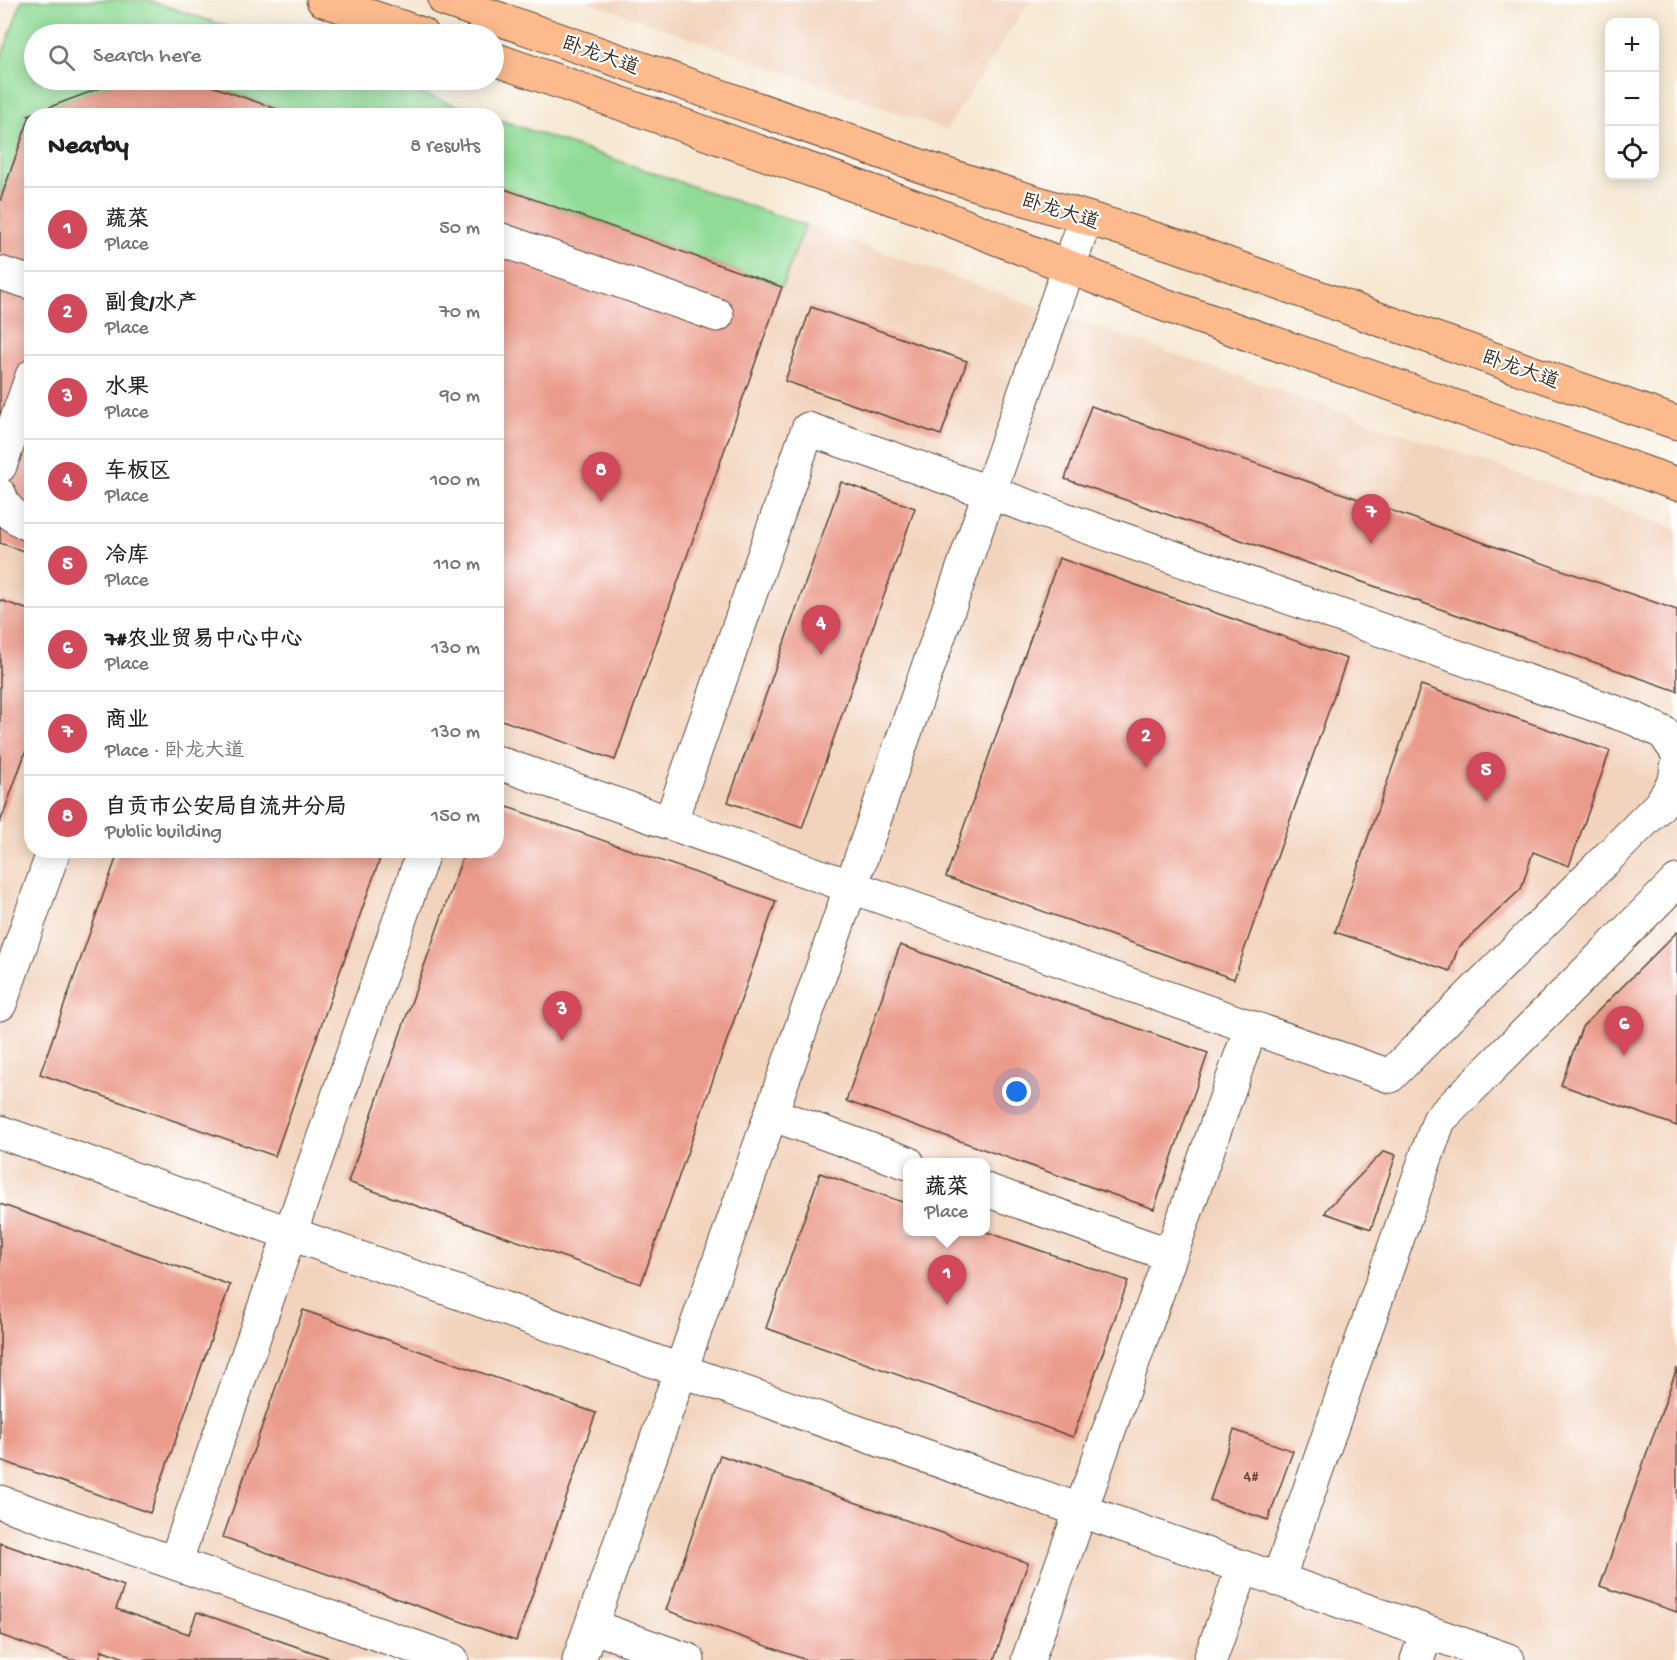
<!DOCTYPE html>
<html lang="en">
<head>
<meta charset="utf-8">
<style>
  :root { --surface:#fff; --page:#f2f2f2; --text:#222; --muted:#767676; --line:#e0e0e0; --accent:#d1495b }
  body { margin:0; font-family:"Gochi Hand","LXGW WenKai TC",sans-serif; background:var(--page); color:var(--text) }
  .controls { position:absolute; right:18px; top:18px; display:grid; overflow:hidden; border-radius:12px; box-shadow:0 3px 15px #0003 }
  .controls button { width:54px; height:54px; display:grid; place-items:center; padding:0; border:0; border-bottom:2px solid var(--line); background:var(--surface); color:var(--text); font:30px sans-serif }
  .you { position:absolute; left:1017px; top:1092px; width:21px; height:21px; margin:-15px; border:4px solid #fff; border-radius:50%; background:#1a73e8; box-shadow:0 0 0 9px #1a73e833 }
  .badge { display:grid; place-items:center; width:39px; height:39px; border-radius:50%; background:var(--accent); color:#fff; font-size:20px; font-weight:700 }
  .pin { position:absolute; translate:-50% -50px; filter:drop-shadow(0 2px 3px #0008) }
  .pin::after { content:''; position:absolute; top:32px; width:21px; height:18px; background:inherit; clip-path:polygon(0 0,100% 0,50% 100%) }
  .popup { position:absolute; left:903px; top:1158px; width:87px; height:78px; box-sizing:border-box; display:grid; place-content:center; border-radius:12px; background:var(--surface); filter:drop-shadow(0 2px 4px #0005); font-size:20px; white-space:nowrap; color:var(--muted) }
  .popup b { font-size:22px; color:var(--text) }
  .popup::after { content:''; position:absolute; left:50%; top:100%; margin-left:-12px; border:12px solid transparent; border-top-color:var(--surface) }
  .list { margin:0; padding:0; list-style:none }
  h2 { display:flex; justify-content:space-between; align-items:center; height:78px; margin:0; padding:0 24px; font-size:26px }
  h2 small { font-size:20px; font-weight:400; color:var(--muted) }
  .list li { display:grid; grid-template-columns:39px 1fr auto; gap:18px; align-items:center; box-sizing:border-box; height:84px; padding:0 24px; border-top:2px solid var(--line) }
  .list b { display:block; font-size:22px; white-space:nowrap }
  .list p { margin:0; font-size:20px; white-space:nowrap; color:var(--muted) }
  .list em { font-size:20px; font-style:normal; color:var(--muted) }
  .icon { flex:none; width:33px; height:33px; fill:none; stroke:currentColor; stroke-width:2; stroke-linecap:round; stroke-linejoin:round }
  .map { position:relative; flex:none; width:1677px; height:1660px; overflow:hidden }
  .search { position:absolute; background:var(--surface); box-shadow:0 3px 15px #0003; left:24px; top:24px; width:480px; height:66px; display:flex; align-items:center; gap:15px; box-sizing:border-box; padding:0 21px; border-radius:33px; color:var(--muted); font-size:22px }
  .panel { position:absolute; background:var(--surface); box-shadow:0 3px 15px #0003; left:24px; top:108px; width:480px; height:750px; border-radius:24px }
  .map>svg:first-child { display:block }
  .built { fill:#f2d4be; fill-rule:evenodd }
  .green { fill:#91db97; stroke:#66825a; stroke-width:1.5 }
  .building { fill:#eb9b8b }
  .lines { fill:none; stroke-linecap:round; stroke-linejoin:round }
  .minor-casing { stroke:#574639; stroke-width:35 }
  .major-casing { stroke:#574639; stroke-width:35 }
  .minor { stroke:#fff; stroke-width:33 }
  .major { stroke:#fcba8d; stroke-width:33 }
  .labels { text-anchor:middle; stroke-width:4.5; stroke-linejoin:round; paint-order:stroke }
  .number-label { font-size:16px; fill:#674639 }
  .street-label { font-size:20px; fill:#3b2a1e; stroke:#fff }
</style>
</head>
<body>
<div class="map">
<svg width="1677" height="1660" viewBox="0 0 1677 1660">
  <rect width="100%" height="100%" fill="#fff"/>
  <filter id="ink" filterUnits="userSpaceOnUse"><feTurbulence type="fractalNoise" baseFrequency=".0167" numOctaves="2"/><feDisplacementMap in="SourceGraphic" scale="12" xChannelSelector="R" yChannelSelector="G"/><feConvolveMatrix kernelMatrix="1 2 1 2 8 2 1 2 1" color-interpolation-filters="sRGB"/></filter>
  <filter id="wash" filterUnits="userSpaceOnUse"><feTurbulence type="fractalNoise" baseFrequency=".008" numOctaves="4" result="noise"/><feDisplacementMap in="SourceGraphic" scale="24" xChannelSelector="R" yChannelSelector="G"/><feGaussianBlur stdDeviation="1.35" result="paint"/><feColorMatrix in="noise" values="0 0 0 0 0 0 0 0 0 0 0 0 0 0 0 0 0 1.4 0 .05"/><feComposite in="paint" operator="in"/></filter>
  <g filter="url(#wash)">
    <rect width="100%" height="100%" fill="#f6e8d3"/>
    <path class="built" d="M585 0H1030L946 130Z
      M805 225 1677 529V1660H0V543L31 554 32 850H496L497 718 616 760ZM908 1162H986V1232H908Z"/>
    <path class="green" d="M22 0H148L249 34H34V80H122L31 114 0 201V61Z
      M195 80H380L485 115H297Z
      M497 119 805 225 782 287 497 186Z"/>
    <g id="blocks">
      <path class="building" d="M122 80H195L296 116H32V554L0 543V201L30 116 28 115Z
        M496 186 782 287 615 760 496 718Z
        M811 307 967 361 941 435 785 381Z
        M1091 406 1677 610V691L1065 479Z
        M841 482 915 508 802 828 728 802Z
        M1059 558 1347 659 1234 979 946 877Z
        M0 600 32 611V734L0 823Z
        M1421 685 1610 751 1569 866 1533 852 1521 889 1458 948 1450 971 1335 932Z
        M496 803 776 901 641 1284 348 1182 465 850H496Z
        M119 850H383L275 1156 40 1074Z
        M1677 932V1126L1561 1085 1582 1027Z
        M900 945 1208 1053 1154 1209 846 1101Z
        M1384 1151 1396 1155 1371 1229 1325 1213 1328 1208Z
        M820 1173 908 1204V1232H987L1128 1281 1073 1437 766 1328Z
        M0 1204 230 1285 150 1513 0 1460Z
        M303 1310 596 1413 516 1641 223 1537Z
        M1677 1368V1612L1600 1586Z
        M1234 1430 1293 1451 1268 1520 1210 1500Z
        M720 1455 1028 1563 994 1660H806L666 1610Z
        M0 1543 124 1586 116 1609 189 1634 197 1612 335 1660H130L102 1650 99 1660H71L0 1635Z"/>
    </g>
  </g>
  <g filter="url(#ink)">
    <use href="#blocks" fill-opacity="0" stroke="#574639" stroke-width="1.5"/>
    <g class="lines">
      <defs>
        <path id="minor" d="M496 238 717 315
          M0 273 32 283
          M0 466 32 376
          M0 495C5 512 16 518 32 526
          M496 762 1390 1076 1660 805 1675 781 1677 767
          M670 823 808 429 1635 719 1664 733 1677 752
          M0 1004 54 850
          M771 1114 908 1163
          M0 1132 1508 1660
          M986 1190 1170 1255
          M0 1502 452 1660
          M175 1563 424 850
          M1278 1580 1439 1120 1677 881
          M591 1626 688 1660
          M579 1660 1086 218
          M1028 1660 1251 1027
          M1210 1660 1243 1567
          M1417 1660 1427 1632"/>
        <path id="major" d="M323 0 422 34
          M445 0 941 173 1181 247 1373 317 1677 423
          M494 59 928 211 1162 304 1677 484"/>
      </defs>
      <use href="#minor" class="minor-casing"/>
      <use href="#major" class="major-casing"/>
      <use href="#minor" class="minor"/>
      <use href="#major" class="major"/>
    </g>
  </g>
  <g class="labels">
    <g class="number-label">
      <text x="1251" y="1481">4#</text>
    </g>
    <g class="street-label">
      <text transform="translate(601 54) rotate(19)" y="7">卧龙大道</text>
      <text transform="translate(1061 210) rotate(17)" y="7">卧龙大道</text>
      <text transform="translate(1521 368) rotate(19)" y="7">卧龙大道</text>
    </g>
  </g>
</svg>
<div class="controls">
<button>+</button>
<button>−</button>
<button><svg class="icon" aria-label="locate" viewBox="0 0 24 24"><circle cx="12" cy="12" r="6"/><path d="M12 2v4M12 18v4M2 12h4M18 12h4"/></svg></button>
</div>
<div class="you"></div>
<div class="pin badge" style="left:947px;top:1305px">1</div>
<div class="popup"><b>蔬菜</b>Place</div>
<div class="pin badge" style="left:1146px;top:768px">2</div>
<div class="pin badge" style="left:562px;top:1041px">3</div>
<div class="pin badge" style="left:821px;top:655px">4</div>
<div class="pin badge" style="left:1486px;top:802px">5</div>
<div class="pin badge" style="left:1624px;top:1056px">6</div>
<div class="pin badge" style="left:1371px;top:544px">7</div>
<div class="pin badge" style="left:601px;top:502px">8</div>
<div class="search"><svg class="icon" aria-label="search" viewBox="0 0 24 24"><circle cx="10" cy="10" r="6"/><path d="M15 15l6 6"/></svg>Search here</div>
<section class="panel">
<h2>Nearby<small>8 results</small></h2>
<ul class="list">
<li><span class="badge">1</span><div><b>蔬菜</b><p>Place</p></div><em>50 m</em></li>
<li><span class="badge">2</span><div><b>副食/水产</b><p>Place</p></div><em>70 m</em></li>
<li><span class="badge">3</span><div><b>水果</b><p>Place</p></div><em>90 m</em></li>
<li><span class="badge">4</span><div><b>车板区</b><p>Place</p></div><em>100 m</em></li>
<li><span class="badge">5</span><div><b>冷库</b><p>Place</p></div><em>110 m</em></li>
<li><span class="badge">6</span><div><b>7#农业贸易中心中心</b><p>Place</p></div><em>130 m</em></li>
<li><span class="badge">7</span><div><b>商业</b><p>Place · 卧龙大道</p></div><em>130 m</em></li>
<li><span class="badge">8</span><div><b>自贡市公安局自流井分局</b><p>Public building</p></div><em>150 m</em></li>
</ul>
</section>
</div>
</body>
</html>
